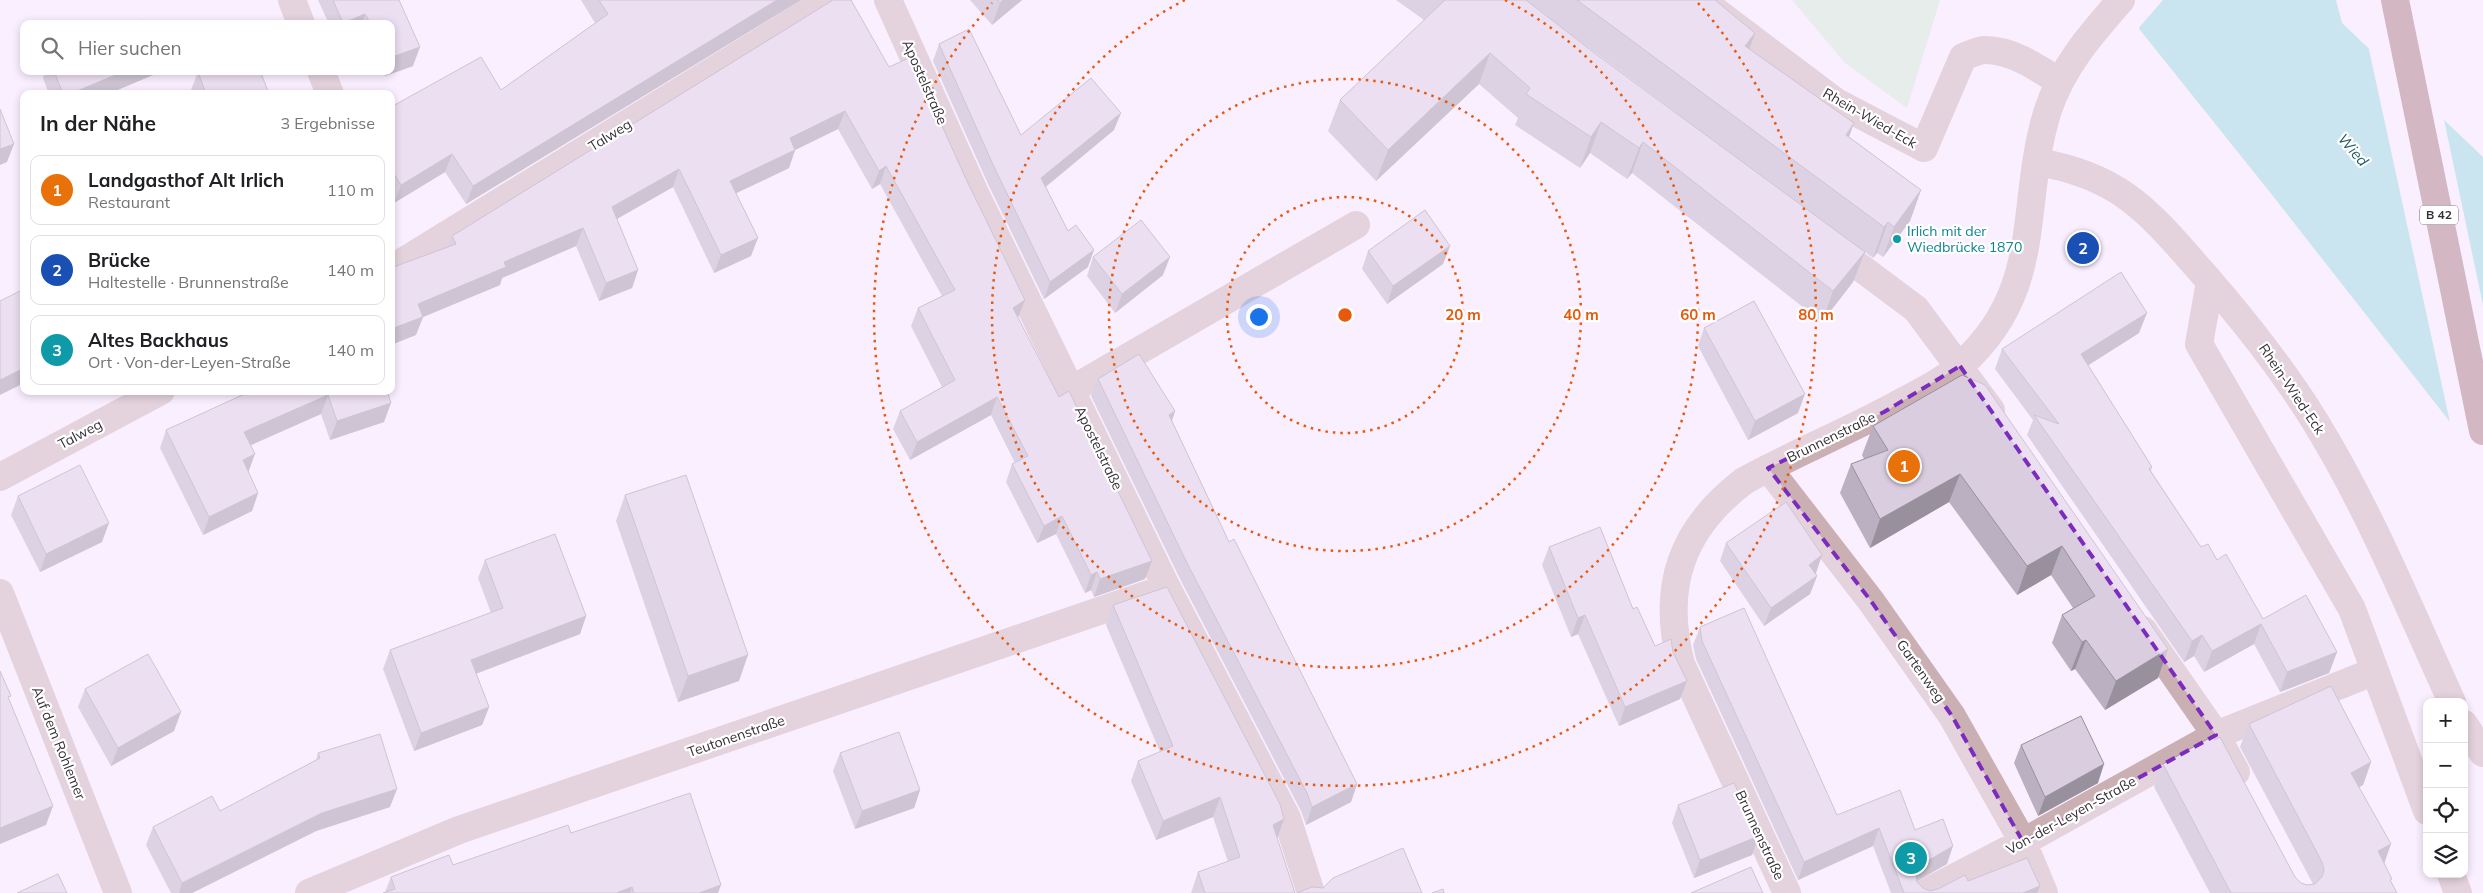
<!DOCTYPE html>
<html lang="de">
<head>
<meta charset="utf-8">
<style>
  :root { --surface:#fff; --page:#f6f6f6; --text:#202124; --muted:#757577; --line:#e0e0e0; --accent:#9e5acf }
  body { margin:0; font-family:Mulish,sans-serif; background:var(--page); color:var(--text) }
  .controls { position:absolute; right:15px; bottom:15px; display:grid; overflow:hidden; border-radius:10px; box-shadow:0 2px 8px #0003 }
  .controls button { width:45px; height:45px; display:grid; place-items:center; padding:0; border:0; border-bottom:1px solid var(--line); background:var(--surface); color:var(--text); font:25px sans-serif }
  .you { position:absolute; left:1258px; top:316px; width:18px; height:18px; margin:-12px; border:4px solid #fff; border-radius:50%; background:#1a73e8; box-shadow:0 0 0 8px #1a73e833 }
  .badge { display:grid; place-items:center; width:32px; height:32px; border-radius:50%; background:var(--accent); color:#fff; font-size:16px; font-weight:700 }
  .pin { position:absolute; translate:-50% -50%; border:2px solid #fff; box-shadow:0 1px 5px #0006 }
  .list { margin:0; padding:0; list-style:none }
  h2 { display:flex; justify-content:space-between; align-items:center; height:65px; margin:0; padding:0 20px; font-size:21px }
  h2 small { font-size:16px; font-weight:400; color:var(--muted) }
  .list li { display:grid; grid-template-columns:32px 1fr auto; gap:15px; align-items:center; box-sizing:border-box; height:70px; margin:0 10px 10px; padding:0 10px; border:1px solid var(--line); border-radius:10px }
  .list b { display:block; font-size:19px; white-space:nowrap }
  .list p { margin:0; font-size:16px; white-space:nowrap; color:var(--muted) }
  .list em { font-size:16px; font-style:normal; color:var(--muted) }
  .icon { flex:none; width:28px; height:28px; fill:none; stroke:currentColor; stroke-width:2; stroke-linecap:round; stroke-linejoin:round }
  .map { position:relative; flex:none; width:2483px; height:893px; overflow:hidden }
  .search { position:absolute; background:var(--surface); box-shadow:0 2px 8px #0003; left:20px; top:20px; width:375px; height:55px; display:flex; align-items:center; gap:12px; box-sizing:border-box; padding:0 18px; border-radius:10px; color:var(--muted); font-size:19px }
  .panel { position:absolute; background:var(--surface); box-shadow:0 2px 8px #0003; left:20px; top:90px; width:375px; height:305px; border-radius:10px }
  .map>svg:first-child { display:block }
  .green { fill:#cfebd1 }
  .water { fill:#90d8dd }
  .pier { fill:#faefff }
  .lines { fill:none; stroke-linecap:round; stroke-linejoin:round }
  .minor { stroke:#caafb3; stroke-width:28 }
  .major { stroke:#a5757d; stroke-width:28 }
  .wall { fill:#bbb0c1; fill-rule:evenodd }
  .shaded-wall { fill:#99909d }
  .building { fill:#dacde0; stroke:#99909d }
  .marked { fill:none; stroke:#7b2cbf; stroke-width:4; stroke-dasharray:10 6; stroke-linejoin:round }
  .ring { fill:none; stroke:#e8590c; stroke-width:2.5; stroke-dasharray:2.5 5 }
  .culture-dot { fill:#0f9aa8; stroke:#fff; stroke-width:2 }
  .labels { text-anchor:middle; stroke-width:4.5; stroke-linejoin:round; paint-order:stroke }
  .shield { fill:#fff; stroke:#726d73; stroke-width:1 }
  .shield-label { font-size:12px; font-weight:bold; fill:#352f37 }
  .street-label { font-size:14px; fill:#352f37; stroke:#fff }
  .culture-label { font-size:14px; fill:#0d838f; stroke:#fff; text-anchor:start }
  .water-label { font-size:15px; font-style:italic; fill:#215d61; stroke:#fff }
  .centre { fill:#e8590c; stroke:#fff; stroke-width:2.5 }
  .ring-label { font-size:15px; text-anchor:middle; font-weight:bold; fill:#e8590c; stroke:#fff; stroke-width:4.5; stroke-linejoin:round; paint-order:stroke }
</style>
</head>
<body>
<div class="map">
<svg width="2483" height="893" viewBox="0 0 2483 893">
  <rect width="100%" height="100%" fill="#faefff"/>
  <path class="green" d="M1792 0H1940L1907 108 1845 63Z"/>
  <path class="water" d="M2116 0H2336L2342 23 2483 157V464L2269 191Z"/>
  <path class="pier" d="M2113 0H2163L2137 30Z
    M2368 45 2443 115 2483 305V466L2451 427Z"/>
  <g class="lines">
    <path class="minor" d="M292 0 301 24
      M888 0 974 191 1167 588 1287 818 1311 893
      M1701 0 1836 102 1924 148 1963 57C1969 55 1978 50 1985 50 2012 50 2038 68 2060 82
      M321 71 330 94
      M2037 162C2124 176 2152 216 2207 278 2247 324 2284 371 2316 423 2370 511 2409 608 2452 702
      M1829 244 1916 309 1991 410
      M391 269 828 0
      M2210 282 2199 344 2352 609 2427 811
      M1071 390 1356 225
      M1768 468 1871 601 1952 716 2023 842 2044 893
      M0 477 161 391
      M0 593 118 893
      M2143 630 2216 735 2236 772
      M2464 724 2483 753
      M2451 874 2458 893
      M309 893 459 830 1149 594
      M1787 893 1681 664C1661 587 1681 529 1744 481 1795 453 1849 431 1900 403 1920 392 1944 381 1961 365 2047 288 2018 205 2048 110 2062 67 2092 33 2121 0
      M1925 893 2023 842 2216 735 2375 671"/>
    <path class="major" d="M2395 0 2483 431"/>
  </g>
  <path class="wall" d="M318 0H399L413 66 385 76 382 71H391V24H329Z
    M581 0H801L466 204 445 172 394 203 391 198V107L501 90 595 23Z
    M833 0 1018 318 1145 579 1094 597 1091 590 1085 593 1056 534 1037 543 1006 482 1012 464 1015 463 991 415 910 460 893 429 900 411 942 387 911 326 918 308 942 296 880 184 872 189 838 129 795 150 789 168 736 193 751 256 714 273 673 187 617 219 638 270 632 288 599 301 576 246 502 278 500 285 423 317 416 335 452 236Z
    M970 0H1022L992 25Z
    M1396 0H1715L1749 50 1849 137 1921 190 1910 221 1883 257 1877 253 1873 258 1865 252 1853 282 1822 322 1632 173 1627 179 1590 153 1580 168 1515 125 1518 118 1479 84 1376 181 1328 131 1340 100 1424 20ZM1570 34 1802 206 1597 55Z
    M939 44 1021 135 1114 130 1046 187 1068 231 1088 267 1044 299 988 184 933 61Z
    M45 71H154L153 75 108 94H49L43 78Z
    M198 72 268 94H192L191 90Z
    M1450 246 1443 264 1387 304 1362 269 1368 251Z
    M1093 257 1163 275 1115 313 1087 276Z
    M1704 328 1798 413 1748 440 1698 346Z
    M2139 333 2088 365 2152 467 2151 471 2201 547 2217 560 2263 619 2337 652 2329 673 2280 692 2254 644 2204 672 2194 656 2184 662 2027 435 2033 420 1995 369 2002 349Z
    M1962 375 2158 678 2105 710 2075 669 2071 671 2052 643 2062 615 2073 608 2051 575 2017 595 1949 502 1870 548 1840 493 1851 464 1864 459 1862 455 1873 426Z
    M1098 379 1175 411 1172 421 1229 542 1357 784 1351 802 1306 825 1301 811 1181 581 1091 396Z
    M251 391H387L384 422 330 440 321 414 250 445 248 472 258 493 252 511 203 535 160 448 166 430Z
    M625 495 739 681 678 702 616 521Z
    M18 496 102 542 40 572 11 515Z
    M1726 543 1816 573 1817 576 1810 594 1764 626 1720 561Z
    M1549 547 1633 609 1655 646 1673 652 1680 699 1619 726 1578 634 1571 637 1542 565Z
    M485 560 586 616 580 634 476 674 489 707 482 725 414 751 383 669 390 650 491 613 478 578Z
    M1113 605 1277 839 1295 893H1191L1198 872 1228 862 1213 817 1156 840 1131 781 1138 761 1160 752 1106 625Z
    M1700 627 1837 815 1915 830 1947 864 1917 881 1923 888 1930 891 1968 881 2040 886 2037 893H1891L1873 846 1798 880 1696 659 1693 645Z
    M85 689 174 731 111 766 78 707Z
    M2249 724 2371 762 2363 785 2359 787 2384 864 2391 881 2397 893H2210L2154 787 2163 764 2295 877 2301 883 2307 885 2313 884 2240 747Z
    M2021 745 2098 783 2038 816 2014 763Z
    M318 753 390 807 316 831 192 893H171L146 845 153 827 220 811 316 760Z
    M840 753 920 790 914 808 855 829 833 771Z
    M1678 805 1759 836 1752 855 1694 878 1672 823Z
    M571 833 718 893H383L385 892 391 877 453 865Z"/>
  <path class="shaded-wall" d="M777 0H801L466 204 473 186Z
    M1004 0H1022L992 25 1000 3Z
    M365 14 362 24H343V23Z
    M1755 33 1744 64 1745 46Z
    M420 47 413 66 385 76 387 71H391V60L392 57Z
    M1490 53 1479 84 1376 181 1388 150Z
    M125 71H154L153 75 108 94H70Z
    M845 111 838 129 795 150 789 168 724 199 730 181 790 138Z
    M1121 113 1114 130 1035 195 1041 178Z
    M1601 122 1590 153 1580 168 1591 137Z
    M1854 123 1843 154 1846 135Z
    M1643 142 1632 173 1627 179 1639 148Z
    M14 144 7 162 0 165V149Z
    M452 154 445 172 394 203 401 185Z
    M886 166 880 184 872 189 879 171Z
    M679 169 673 187 606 225 612 207Z
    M1921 190 1910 221 1883 257 1894 227Z
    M1888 222 1877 253 1873 258 1884 227Z
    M583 228 576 246 502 278 500 285 423 317 416 335 391 345V329L418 304 504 262Z
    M758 238 751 256 714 273 721 255Z
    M1450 246 1443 264 1387 304 1393 286Z
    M1094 250 1088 267 1044 299 1050 282Z
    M1865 252 1853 282 1822 322 1833 291Z
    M1170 257 1163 275 1115 313 1122 294Z
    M638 270 632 288 599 301 606 283Z
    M1025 300 1018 318 1013 308Z
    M2147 313 2139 333 2073 375 2081 354Z
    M24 368V383L0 395V380Z
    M1805 394 1798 413 1748 440 1755 421Z
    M328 395 321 414 238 451 244 432Z
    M997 397 991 415 910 460 917 442Z
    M391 403 384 422 330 440 337 421Z
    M1175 411 1169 429V415Z
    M255 454 248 473 243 460Z
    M1960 474 1949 502 1870 548 1880 519Z
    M258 493 252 511 203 535 209 517Z
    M1062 516 1056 534 1037 543 1044 526Z
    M109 523 102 542 40 572 46 554Z
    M2062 546 2051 575 2017 595 2027 566Z
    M1822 555 1816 573 1802 583 1809 565Z
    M1152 561 1145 579 1094 597 1100 579Z
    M1097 572 1091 590 1085 593 1091 575Z
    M1817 576 1810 594 1764 626 1771 608Z
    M1585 615 1578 634 1571 637 1578 618Z
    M586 616 580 634 464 678 471 660Z
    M2261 624 2254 644 2204 672 2212 651Z
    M2202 635 2194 656 2184 662 2192 641Z
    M2086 640 2075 669 2071 671 2082 642Z
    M2168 649 2158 678 2105 710 2116 681Z
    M2337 652 2329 673 2280 692 2287 672Z
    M748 655 739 681 678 702 688 676Z
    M1687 681 1680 699 1619 726 1625 707Z
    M489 707 482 725 414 751 421 733Z
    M181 712 174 731 111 766 118 748Z
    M2371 762 2363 785 2343 796 2351 773Z
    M2104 764 2098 783 2038 816 2045 797Z
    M1357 784 1351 802 1306 825 1312 807Z
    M397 789 390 807 316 831 192 893H179L182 883 322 813Z
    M920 790 914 808 855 829 862 811Z
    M1220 797 1213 817 1156 840 1163 821Z
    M53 806 46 825 0 844V828Z
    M1284 819 1277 839 1273 825Z
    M1879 828 1873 846 1798 880 1804 862Z
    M1759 836 1752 855 1694 878 1700 860Z
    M2391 844 2383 867 2378 851Z
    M1953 846 1947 864 1912 884 1919 866Z
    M721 885 718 893H699Z
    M2040 886 2037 893H2023Z
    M632 887 630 893H616Z"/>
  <path class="building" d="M333 0H399L420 47 392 57 391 56V24H371L365 14 343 23Z
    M599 0H777L473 186 452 154 401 185 391 169V107L481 57 501 90 608 14Z
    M833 0H851L889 67 911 57 966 179 1025 300 1013 308 1059 397 1069 391 1152 561 1100 579 1097 572 1091 575 1062 516 1044 526 1012 464 1028 456 997 397 917 442 900 411 955 380 918 308 955 290 886 166 879 171 845 111 790 138 795 150 730 181 758 238 721 255 679 169 612 207 638 270 606 283 583 228 504 262 506 267 418 304 423 317 391 329V268L456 244 452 236Z
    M997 0H1004L1000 3Z
    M1445 0H1526L1597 55 1865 252 1833 291 1643 142 1639 148 1601 122 1591 137 1526 94 1530 88 1490 53 1388 150 1340 100Z
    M1577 0H1715L1755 33 1745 46 1854 123 1846 135 1921 190 1894 227 1888 222 1884 227Z
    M144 20 145 24H135Z
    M969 29 1021 135 1091 78 1121 113 1041 178 1068 231 1076 225 1094 250 1050 282 994 167 939 44Z
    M54 71H125L70 94H63Z
    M200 71H260L268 91V94H206L198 72Z
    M0 109 14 144 0 149Z
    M1425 210 1450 246 1393 286 1368 251Z
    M1141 220 1170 257 1122 294 1093 257Z
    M2121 272 2147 313 2081 354 2152 467 2149 469 2201 547 2208 544 2217 560 2226 554 2263 619 2306 595 2337 652 2287 672 2261 624 2212 651 2202 635 2192 641 2034 415 2059 424 2002 349Z
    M24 289V368L0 380V301Z
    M1754 301 1805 394 1755 421 1704 328Z
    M1139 354 1175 411 1169 415 1229 542 1234 539 1357 784 1312 807 1307 793 1187 563 1098 379Z
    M1962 375 1985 385 2168 649 2116 681 2086 640 2082 642 2062 615 2095 596 2062 546 2027 566 1960 474 1880 519 1851 464 1888 450 1873 426Z
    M251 391H387L391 403 337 421 328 395 244 432 255 454 243 460 258 493 209 517 166 430Z
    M80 465 109 523 46 554 18 496Z
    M686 475 748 655 688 676 625 495Z
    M1786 502 1822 555 1809 565 1817 576 1771 608 1726 543Z
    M1600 527 1633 609 1637 607 1655 646 1671 639 1673 652 1687 681 1625 707 1585 615 1578 618 1549 547Z
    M555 534 586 616 471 660 489 707 421 733 390 650 503 608 485 560Z
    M1167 587 1280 804 1284 819 1273 825 1295 893H1205L1198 872 1240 857 1220 797 1163 821 1138 761 1173 746 1113 605Z
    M1744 608 1837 815 1900 790 1915 830 1943 819 1953 846 1919 866 1916 875 1917 882 1923 888 1930 891 1938 889 1965 875 1968 881 2027 858 2040 886 2023 893H1904L1879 828 1804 862 1702 641 1700 627Z
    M148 654 181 712 118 748 85 689Z
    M0 671 11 696 8 697 53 806 0 828Z
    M2331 686 2371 762 2351 773 2391 844 2378 851 2392 879 2390 880 2397 893H2231L2163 764 2213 736 2215 740 2220 737 2295 877 2301 883 2307 885 2315 884 2322 877 2324 870 2322 862 2249 724Z
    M2081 716 2104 764 2045 797 2021 745Z
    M899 732 920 790 862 811 840 753Z
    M380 734 397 789 322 813 182 883 153 827 212 796 220 811 320 758 318 753Z
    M1734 783 1759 836 1700 860 1678 805Z
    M690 793 721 885 699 893H634L632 887 616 893H383L395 889 391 877 449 855 453 865 568 825 571 833Z
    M1403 848 1422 893H1297L1312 887 1323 888 1333 878Z
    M1751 867 1763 893H1691Z
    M58 874 67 893H17Z
    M1443 889 1444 893H1432Z"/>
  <path d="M0 0H2483V893H0ZM1960 366 2216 735 2023 842 1952 716 1871 601 1768 468 1884 412Z" fill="#faefff" fill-opacity=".55" fill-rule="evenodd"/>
  <path class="marked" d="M1960 366 2216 735 2023 842 1952 716 1871 601 1768 468 1884 412Z"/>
  <g class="ring">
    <circle cx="1345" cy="315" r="118"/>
    <circle cx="1345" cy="315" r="236"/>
    <path d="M1505 0A353 353 0 1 1 1185 0"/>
    <path d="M1698 3A471 471 0 1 1 992 3"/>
  </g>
  <circle class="culture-dot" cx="1897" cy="239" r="5"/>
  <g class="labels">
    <rect class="shield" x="2420" y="205.5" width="38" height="19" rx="4"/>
    <g class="shield-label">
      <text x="2439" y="219">B 42</text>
    </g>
    <g class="street-label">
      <text transform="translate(925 82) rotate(66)" y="5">Apostelstraße</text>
      <text transform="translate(1870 118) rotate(30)" y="5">Rhein-Wied-Eck</text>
      <text transform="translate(610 135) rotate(-32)" y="5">Talweg</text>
      <text transform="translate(2292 389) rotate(56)" y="5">Rhein-Wied-Eck</text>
      <text transform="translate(80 434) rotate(-28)" y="5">Talweg</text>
      <text transform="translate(1831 437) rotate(-26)" y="5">Brunnenstraße</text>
      <text transform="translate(1099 448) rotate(64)" y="5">Apostelstraße</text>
      <text transform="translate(1921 671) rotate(55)" y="5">Gartenweg</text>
      <text transform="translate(736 736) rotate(-19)" y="5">Teutonenstraße</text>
      <text transform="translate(59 743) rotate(68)" y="5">Auf dem Rohlemer</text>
      <text transform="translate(2071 815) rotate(-29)" y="5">Von-der-Leyen-Straße</text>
      <text transform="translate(1760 835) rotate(65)" y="5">Brunnenstraße</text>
    </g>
    <g class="culture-label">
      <text x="1907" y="236">Irlich mit der<tspan x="1907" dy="16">Wiedbrücke 1870</tspan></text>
    </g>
    <g class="water-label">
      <text transform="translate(2353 150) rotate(49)" y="5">Wied</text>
    </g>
  </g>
  <circle cx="1345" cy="315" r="8" class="centre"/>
  <g class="ring-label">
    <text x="1463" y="320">20 m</text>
    <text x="1581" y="320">40 m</text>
    <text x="1698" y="320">60 m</text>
    <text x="1816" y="320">80 m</text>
  </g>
</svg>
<div class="controls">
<button>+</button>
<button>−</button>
<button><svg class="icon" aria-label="locate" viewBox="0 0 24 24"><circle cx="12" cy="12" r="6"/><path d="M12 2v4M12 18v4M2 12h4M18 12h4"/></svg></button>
<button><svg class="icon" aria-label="layers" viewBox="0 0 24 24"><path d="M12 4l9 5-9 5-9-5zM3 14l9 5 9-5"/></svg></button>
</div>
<div class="you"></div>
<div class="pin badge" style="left:1904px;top:466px;background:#e8710a">1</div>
<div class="pin badge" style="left:2083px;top:248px;background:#1a4fb4">2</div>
<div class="pin badge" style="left:1911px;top:858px;background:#0f9aa8">3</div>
<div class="search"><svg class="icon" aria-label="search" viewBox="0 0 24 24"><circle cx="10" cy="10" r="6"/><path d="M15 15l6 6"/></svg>Hier suchen</div>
<section class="panel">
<h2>In der Nähe<small>3 Ergebnisse</small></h2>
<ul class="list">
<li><span class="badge" style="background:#e8710a">1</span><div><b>Landgasthof Alt Irlich</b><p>Restaurant</p></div><em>110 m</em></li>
<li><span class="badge" style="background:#1a4fb4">2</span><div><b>Brücke</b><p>Haltestelle · Brunnenstraße</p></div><em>140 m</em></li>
<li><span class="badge" style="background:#0f9aa8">3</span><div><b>Altes Backhaus</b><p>Ort · Von-der-Leyen-Straße</p></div><em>140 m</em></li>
</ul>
</section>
</div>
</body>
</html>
